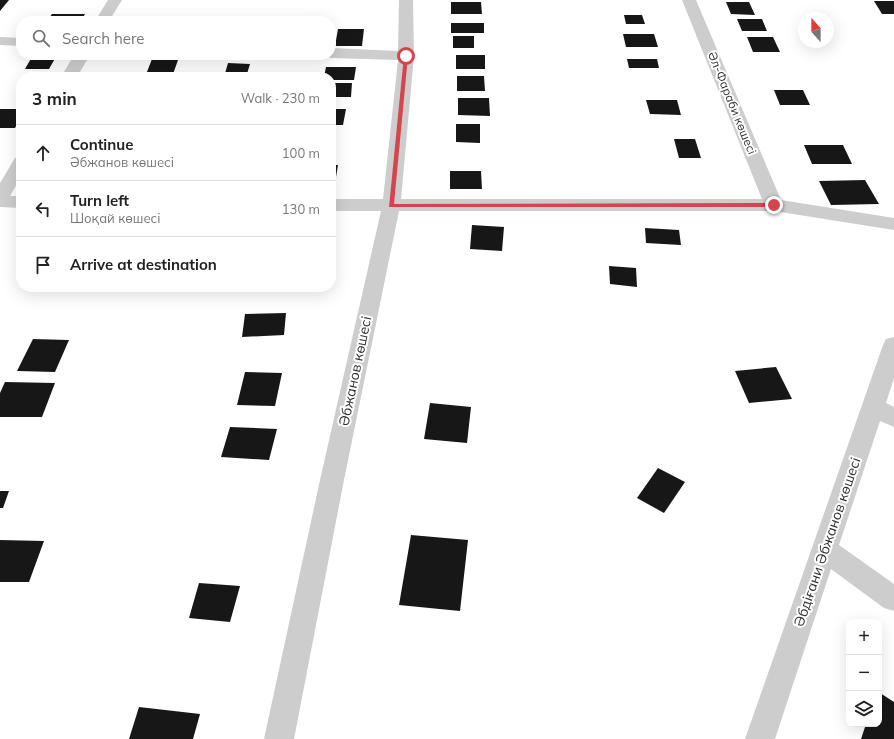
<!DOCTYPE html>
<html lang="en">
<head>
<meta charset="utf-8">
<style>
  :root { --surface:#fff; --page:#f2f2f2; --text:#222; --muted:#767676; --line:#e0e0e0 }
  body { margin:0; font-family:Mulish,sans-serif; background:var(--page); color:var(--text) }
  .controls { position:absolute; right:12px; bottom:12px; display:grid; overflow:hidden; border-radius:8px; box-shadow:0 4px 16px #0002 }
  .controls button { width:36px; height:36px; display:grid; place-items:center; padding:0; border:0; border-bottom:1px solid var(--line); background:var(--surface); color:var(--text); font:20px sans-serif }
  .compass { position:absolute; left:798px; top:12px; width:36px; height:36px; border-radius:50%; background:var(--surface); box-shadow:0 4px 16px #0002; rotate:339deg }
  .stop { position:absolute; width:12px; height:12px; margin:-9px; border:3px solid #d4454e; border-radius:50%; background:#fff }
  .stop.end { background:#d4454e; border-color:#fff; box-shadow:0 1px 4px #0008 }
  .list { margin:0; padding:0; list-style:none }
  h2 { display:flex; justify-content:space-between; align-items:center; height:52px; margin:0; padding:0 16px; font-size:17px }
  h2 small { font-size:13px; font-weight:400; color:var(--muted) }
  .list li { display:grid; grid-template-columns:26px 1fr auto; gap:12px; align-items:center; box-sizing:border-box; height:56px; padding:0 16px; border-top:1px solid var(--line) }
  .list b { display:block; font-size:15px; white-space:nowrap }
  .list p { margin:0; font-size:13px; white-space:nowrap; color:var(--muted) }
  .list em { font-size:13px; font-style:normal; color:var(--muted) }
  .icon { flex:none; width:22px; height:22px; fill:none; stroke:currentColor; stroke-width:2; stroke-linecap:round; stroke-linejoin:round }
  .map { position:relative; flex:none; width:894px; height:739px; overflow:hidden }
  .search { position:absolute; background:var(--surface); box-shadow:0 4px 16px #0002; left:16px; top:16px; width:320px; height:44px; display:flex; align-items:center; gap:10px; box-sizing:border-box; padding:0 14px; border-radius:16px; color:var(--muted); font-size:15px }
  .panel { position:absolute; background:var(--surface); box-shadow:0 4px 16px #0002; left:16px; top:72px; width:320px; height:220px; border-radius:16px }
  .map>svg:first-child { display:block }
  .building { fill:#171717 }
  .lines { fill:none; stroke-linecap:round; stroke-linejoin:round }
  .minor { fill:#cdcdcd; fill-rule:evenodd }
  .route { fill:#d4454e }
  .labels { text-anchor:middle; stroke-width:4; stroke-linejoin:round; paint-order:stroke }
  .far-street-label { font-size:12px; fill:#303030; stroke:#fff }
  .street-label { font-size:14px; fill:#303030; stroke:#fff }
</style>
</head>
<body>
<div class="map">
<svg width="894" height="739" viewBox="0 0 894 739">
  <rect width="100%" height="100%" fill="#fff"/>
  <path class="building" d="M0 0H9L0 11Z
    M874 1H894V14H882Z
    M451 2H481L482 14H451Z
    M726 2H749L755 15 731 14Z
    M52 14H85L81 21H47Z
    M624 15H642L645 24H626Z
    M737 19H762L767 31H742Z
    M451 23H484V33H451Z
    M338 29H364L362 46H335Z
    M623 34H654L658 47H626Z
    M453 36H474V48H453Z
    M747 37H773L780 52H753Z
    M33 55H57L49 69H25Z
    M456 55H485V69H456Z
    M152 59 178 60 172 77H145Z
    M627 59H657L659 68H629Z
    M228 63 250 64 246 77H224Z
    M326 67H356L354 80H331V77H324Z
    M457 76H484L485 91H457Z
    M331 83H352L351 97H331Z
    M774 90H803L810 105H780Z
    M458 98H489L490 116 458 115Z
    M646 100H677L681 115 650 114Z
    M0 109H21V117L15 128H0Z
    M331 109H346L343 125H331Z
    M456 124H480V143L456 142Z
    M674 139H695L701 158H679Z
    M804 145H843L852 164H812Z
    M331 165H338L335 183H331Z
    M450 171H481L482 189H450Z
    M865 180 879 204 831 205 819 181Z
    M472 225 504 227 502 251 470 249Z
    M645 228 679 230 681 245 646 243Z
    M609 266 636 268 637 287 610 284Z
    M286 313 284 335 242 337 245 314Z
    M33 339 69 340 55 372 17 371Z
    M776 367 792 399 749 403 735 371Z
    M245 372 282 373 275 406 237 405Z
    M5 382 55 383 42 417H0V393Z
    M430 403 471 407 467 443 424 439Z
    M230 427 277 429 269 460 221 457Z
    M658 468 685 482 664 513 637 498Z
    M0 491H9L3 508H0Z
    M411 535 468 540 460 611 399 605Z
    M0 540 44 541 29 582H0Z
    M199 583 240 586 230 622 189 618Z
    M880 693 894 702V739H861L866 724H879Z
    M139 707 200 714 193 739H129Z"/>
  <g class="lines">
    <path class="minor" d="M108 0H122L109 21H95Z
      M399 0H413L414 56 401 199H762L682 0H696L781 200 894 218V230L774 211H399L344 480 294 739H264L320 480 381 211H331V199H383L398 60 331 58 325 55H331V48L398 51Z
      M0 37 21 38V46L0 45Z
      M74 55H90L77 77H61Z
      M21 157V177L10 196H21V208L0 207V183L15 158Z
      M894 337V378L886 403 894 407V427L880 421 839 545 894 584V611L884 608 831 569 775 739H745L883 345 886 339Z"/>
  </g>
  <path class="route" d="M404 55 408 56 394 204 774 203 777 205 774 207H389Z"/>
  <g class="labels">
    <g class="far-street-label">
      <text transform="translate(732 103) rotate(68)" y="4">Әл-Фараби көшесі</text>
    </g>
    <g class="street-label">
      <text transform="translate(355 371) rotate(-78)" y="5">Әбжанов көшесі</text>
      <text transform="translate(827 542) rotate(-71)" y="5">Әбдіғани Әбжанов көшесі</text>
    </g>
  </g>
</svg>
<div class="controls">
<button>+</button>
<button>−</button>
<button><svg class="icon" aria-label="layers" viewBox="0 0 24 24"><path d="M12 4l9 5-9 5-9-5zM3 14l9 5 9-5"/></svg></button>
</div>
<svg class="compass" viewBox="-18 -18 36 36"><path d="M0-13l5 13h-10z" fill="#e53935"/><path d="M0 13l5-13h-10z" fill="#767676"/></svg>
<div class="stop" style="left:406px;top:56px"></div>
<div class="stop end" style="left:774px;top:205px"></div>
<div class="search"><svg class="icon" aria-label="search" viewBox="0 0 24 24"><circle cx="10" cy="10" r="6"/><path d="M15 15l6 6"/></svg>Search here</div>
<section class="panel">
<h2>3 min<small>Walk · 230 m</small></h2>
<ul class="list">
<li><svg class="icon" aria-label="ahead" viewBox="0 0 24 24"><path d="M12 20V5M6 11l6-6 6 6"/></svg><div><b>Continue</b><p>Әбжанов көшесі</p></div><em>100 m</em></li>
<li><svg class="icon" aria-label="left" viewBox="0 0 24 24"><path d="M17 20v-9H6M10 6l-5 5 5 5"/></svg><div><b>Turn left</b><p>Шоқай көшесі</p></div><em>130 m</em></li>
<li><svg class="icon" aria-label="arrive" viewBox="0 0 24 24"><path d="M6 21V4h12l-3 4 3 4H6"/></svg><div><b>Arrive at destination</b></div></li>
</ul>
</section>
</div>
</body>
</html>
